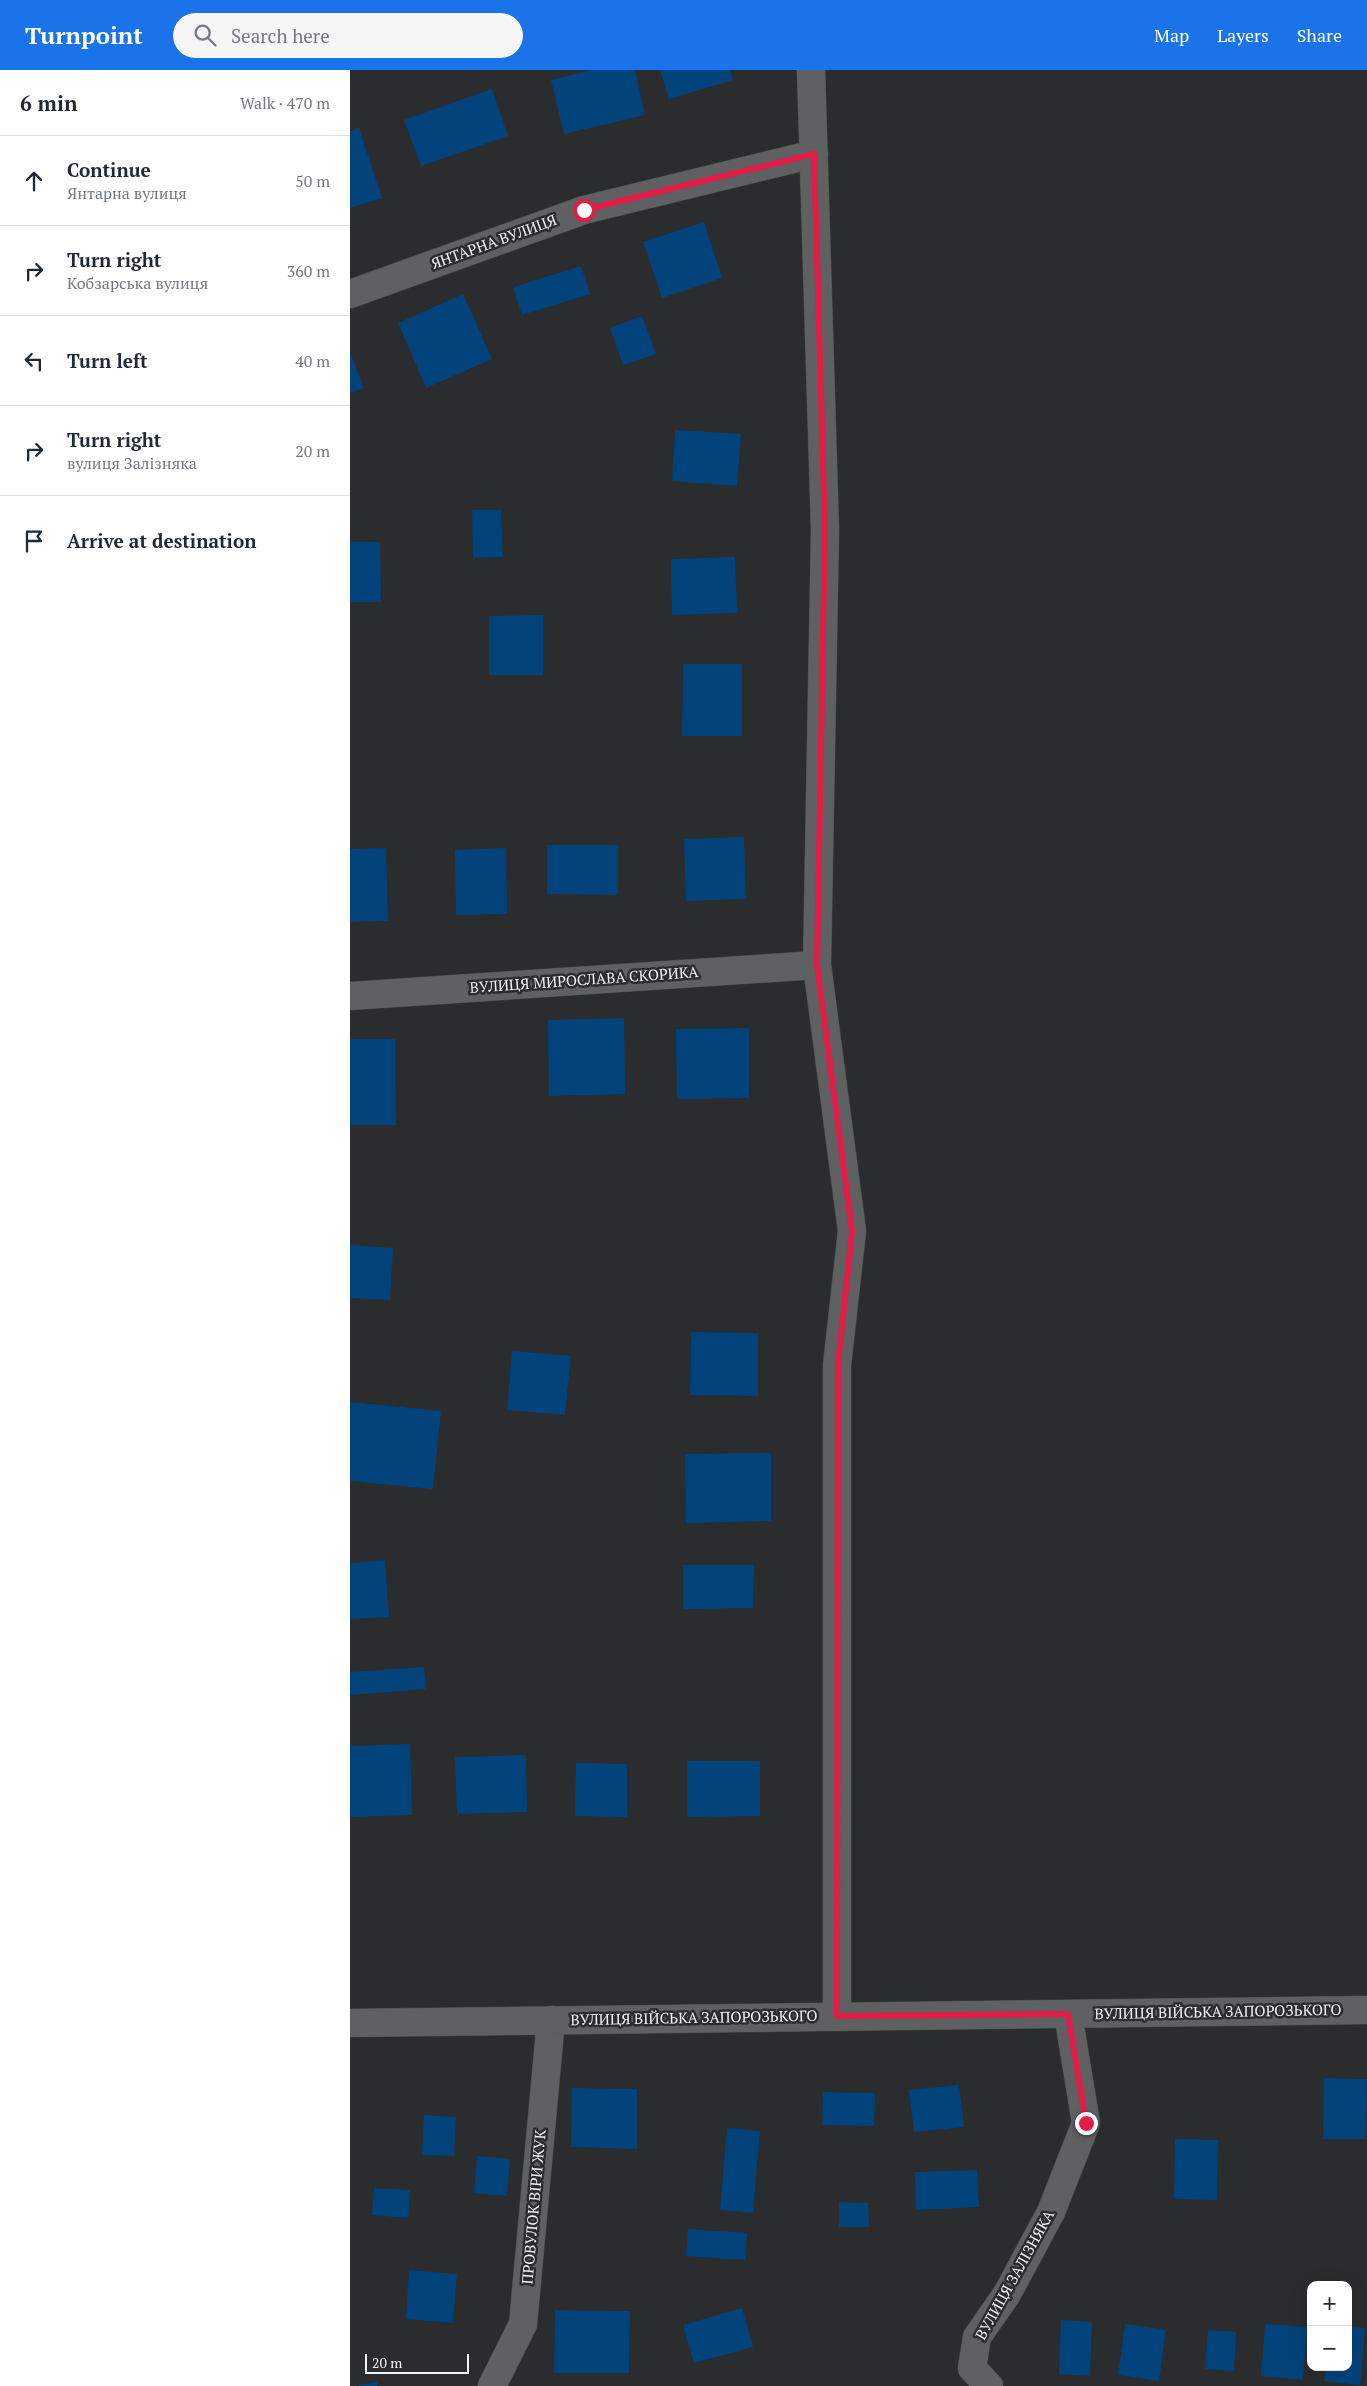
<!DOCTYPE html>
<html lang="en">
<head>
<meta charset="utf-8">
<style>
  :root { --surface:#fff; --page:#f6f6f7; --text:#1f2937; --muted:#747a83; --line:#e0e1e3; --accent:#1a73e8 }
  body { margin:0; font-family:"PT Serif",serif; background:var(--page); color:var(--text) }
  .controls { position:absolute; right:15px; bottom:15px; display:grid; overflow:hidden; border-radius:10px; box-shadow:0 5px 20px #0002 }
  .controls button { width:45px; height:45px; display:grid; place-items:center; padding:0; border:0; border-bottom:1px solid var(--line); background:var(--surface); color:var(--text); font:25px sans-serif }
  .scale { position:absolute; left:15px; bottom:12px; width:104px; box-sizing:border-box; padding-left:5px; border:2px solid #f0f1f2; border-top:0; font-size:14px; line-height:18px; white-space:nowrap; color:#f0f1f2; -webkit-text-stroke:4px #2a2c2e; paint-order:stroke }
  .stop { position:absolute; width:15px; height:15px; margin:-11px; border:4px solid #e11d48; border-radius:50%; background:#fff }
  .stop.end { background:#e11d48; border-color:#fff; box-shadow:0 1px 5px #0008 }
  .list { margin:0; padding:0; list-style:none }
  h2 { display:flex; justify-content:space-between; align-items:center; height:65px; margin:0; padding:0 20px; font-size:21px }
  h2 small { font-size:16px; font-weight:400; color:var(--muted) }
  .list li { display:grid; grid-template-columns:32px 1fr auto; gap:15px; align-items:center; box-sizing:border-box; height:90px; padding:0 20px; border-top:1px solid var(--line) }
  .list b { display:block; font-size:19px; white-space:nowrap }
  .list p { margin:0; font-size:16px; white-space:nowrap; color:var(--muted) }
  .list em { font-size:16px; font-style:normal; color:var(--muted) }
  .icon { flex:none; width:28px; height:28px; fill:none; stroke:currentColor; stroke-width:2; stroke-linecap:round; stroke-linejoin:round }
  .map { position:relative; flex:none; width:1017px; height:2316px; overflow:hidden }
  header { display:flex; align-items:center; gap:30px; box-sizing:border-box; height:70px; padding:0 25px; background:var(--accent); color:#fff }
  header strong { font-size:24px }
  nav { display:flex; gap:28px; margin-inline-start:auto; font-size:18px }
  .search { width:350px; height:45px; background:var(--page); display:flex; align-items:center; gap:12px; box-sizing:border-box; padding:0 18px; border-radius:28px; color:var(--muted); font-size:19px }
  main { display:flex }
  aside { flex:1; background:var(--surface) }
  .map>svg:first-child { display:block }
  .building { fill:#03437b }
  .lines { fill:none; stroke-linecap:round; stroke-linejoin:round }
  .minor-casing { stroke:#48494b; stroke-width:29 }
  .minor { stroke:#5e6062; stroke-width:28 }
  .route { stroke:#e11d48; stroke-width:6 }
  .labels { text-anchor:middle; stroke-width:5; stroke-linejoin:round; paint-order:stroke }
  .street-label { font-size:15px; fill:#f0f1f2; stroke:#2a2c2e }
</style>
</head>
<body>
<header>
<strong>Turnpoint</strong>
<div class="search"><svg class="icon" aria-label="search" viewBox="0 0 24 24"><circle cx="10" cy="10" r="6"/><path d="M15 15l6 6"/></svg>Search here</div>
<nav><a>Map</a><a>Layers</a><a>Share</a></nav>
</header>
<main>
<aside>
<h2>6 min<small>Walk · 470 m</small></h2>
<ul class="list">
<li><svg class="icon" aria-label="ahead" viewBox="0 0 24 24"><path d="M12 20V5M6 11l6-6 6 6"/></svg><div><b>Continue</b><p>Янтарна вулиця</p></div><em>50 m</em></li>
<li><svg class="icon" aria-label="right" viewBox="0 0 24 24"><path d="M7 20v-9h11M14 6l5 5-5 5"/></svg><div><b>Turn right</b><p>Кобзарська вулиця</p></div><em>360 m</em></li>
<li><svg class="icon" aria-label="left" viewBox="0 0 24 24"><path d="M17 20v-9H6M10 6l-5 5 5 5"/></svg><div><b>Turn left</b></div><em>40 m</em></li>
<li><svg class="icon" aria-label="right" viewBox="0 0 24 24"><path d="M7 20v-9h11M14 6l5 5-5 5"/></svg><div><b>Turn right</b><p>вулиця Залізняка</p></div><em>20 m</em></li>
<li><svg class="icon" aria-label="arrive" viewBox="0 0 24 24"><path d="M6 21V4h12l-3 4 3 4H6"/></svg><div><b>Arrive at destination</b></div></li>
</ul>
</aside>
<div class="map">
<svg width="1017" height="2316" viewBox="0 0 1017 2316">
  <rect width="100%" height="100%" fill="#2a2c2e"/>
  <path class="building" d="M241 0H285L295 45 214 64 201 10Z
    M310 0H380L383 10 319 29Z
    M142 19 158 66 71 96 54 50Z
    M9 58 32 128 0 138V61Z
    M354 152 372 208 312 228 293 172Z
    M231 196 240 224 172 245 163 217Z
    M113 224 142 289 76 318 48 253Z
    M292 246 306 284 273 295 260 258Z
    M0 282 14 318 0 323Z
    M325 360 391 364 387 416 322 411Z
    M122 440H151L153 487 123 488Z
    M0 472H30L31 532H0Z
    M385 487 387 543 322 545 321 489Z
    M193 545V605H139V546Z
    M333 594H392V666H332Z
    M394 767 396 829 336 831 334 769Z
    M197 775H268V825L197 824Z
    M36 778 38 851 0 852V779Z
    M156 778 157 844 106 845 105 780Z
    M274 948 275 1024 199 1026 198 950Z
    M399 958V1028L327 1029 326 959Z
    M0 969H45L46 1055H0Z
    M0 1175 43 1178 40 1230 0 1228Z
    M341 1262 408 1263V1326L340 1325Z
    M162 1281 221 1286 215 1345 157 1340Z
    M0 1332 91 1341 83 1419 0 1411Z
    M421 1383V1451L336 1453 335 1384Z
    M35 1490 39 1547 0 1549V1493Z
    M333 1495H404L403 1538 333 1539Z
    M74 1597 76 1619 0 1625V1602Z
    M60 1674 62 1745 0 1747V1676Z
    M176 1685 177 1742 107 1744 105 1687Z
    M337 1691H410V1746L337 1747Z
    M226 1693 277 1694V1747L225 1746Z
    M974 2008 1017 2009 1016 2069H973Z
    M609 2015 614 2057 564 2062 559 2020Z
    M222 2018 287 2019V2079L221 2077Z
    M473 2022 525 2023 524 2056 472 2055Z
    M74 2045 106 2047 104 2086 72 2085Z
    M377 2058 410 2061 403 2143 370 2140Z
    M825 2069 868 2070 867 2130 824 2129Z
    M127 2086 160 2089 157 2126 124 2123Z
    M627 2100 629 2137 566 2140 565 2102Z
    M24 2118 60 2120 58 2148 22 2145Z
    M489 2132 518 2133 519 2157H489Z
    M338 2159 397 2163 395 2190 336 2186Z
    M59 2200 107 2204 103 2253 56 2249Z
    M392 2238 403 2277 344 2293 333 2255Z
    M205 2240 280 2241 279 2303H204Z
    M711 2250 742 2252 740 2306 709 2304Z
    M775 2254 816 2260 809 2311 768 2305Z
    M915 2254 957 2257 953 2310 911 2306Z
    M998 2257 1015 2258 1010 2315 974 2311 976 2297H998Z
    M858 2260 886 2262 884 2301 855 2299Z
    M27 2312V2316H9L8 2315Z"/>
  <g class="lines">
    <defs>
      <path id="minor" d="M461 0 475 460 467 895 502 1161 487 1295V1947
        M0 224 234 140 464 84
        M0 926 467 895
        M0 1953 1017 1940
        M142 2316 173 2254 201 1950
        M639 2316 622 2298 627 2267 657 2224 701 2142 736 2053 718 1944"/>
    </defs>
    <use href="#minor" class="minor-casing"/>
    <use href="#minor" class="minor"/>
  </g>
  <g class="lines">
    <path class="route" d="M234 140 464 84 475 460 467 895 502 1161 488 1295 487 1946 718 1944 736 2053"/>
  </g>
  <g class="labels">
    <g class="street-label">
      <text transform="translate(144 172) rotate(-20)" y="5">ЯНТАРНА ВУЛИЦЯ</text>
      <text transform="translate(234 910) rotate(-4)" y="5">ВУЛИЦЯ МИРОСЛАВА СКОРИКА</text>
      <text transform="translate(868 1942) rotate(-1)" y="5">ВУЛИЦЯ ВІЙСЬКА ЗАПОРОЗЬКОГО</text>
      <text transform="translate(344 1948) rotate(-1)" y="5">ВУЛИЦЯ ВІЙСЬКА ЗАПОРОЗЬКОГО</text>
      <text transform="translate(184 2137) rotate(-85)" y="5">ПРОВУЛОК ВІРИ ЖУК</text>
      <text transform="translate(665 2205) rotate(-61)" y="5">ВУЛИЦЯ ЗАЛІЗНЯКА</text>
    </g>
  </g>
</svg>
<div class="controls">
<button>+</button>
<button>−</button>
</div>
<div class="scale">20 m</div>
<div class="stop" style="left:234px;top:140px"></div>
<div class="stop end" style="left:736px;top:2053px"></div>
</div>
</main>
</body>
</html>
